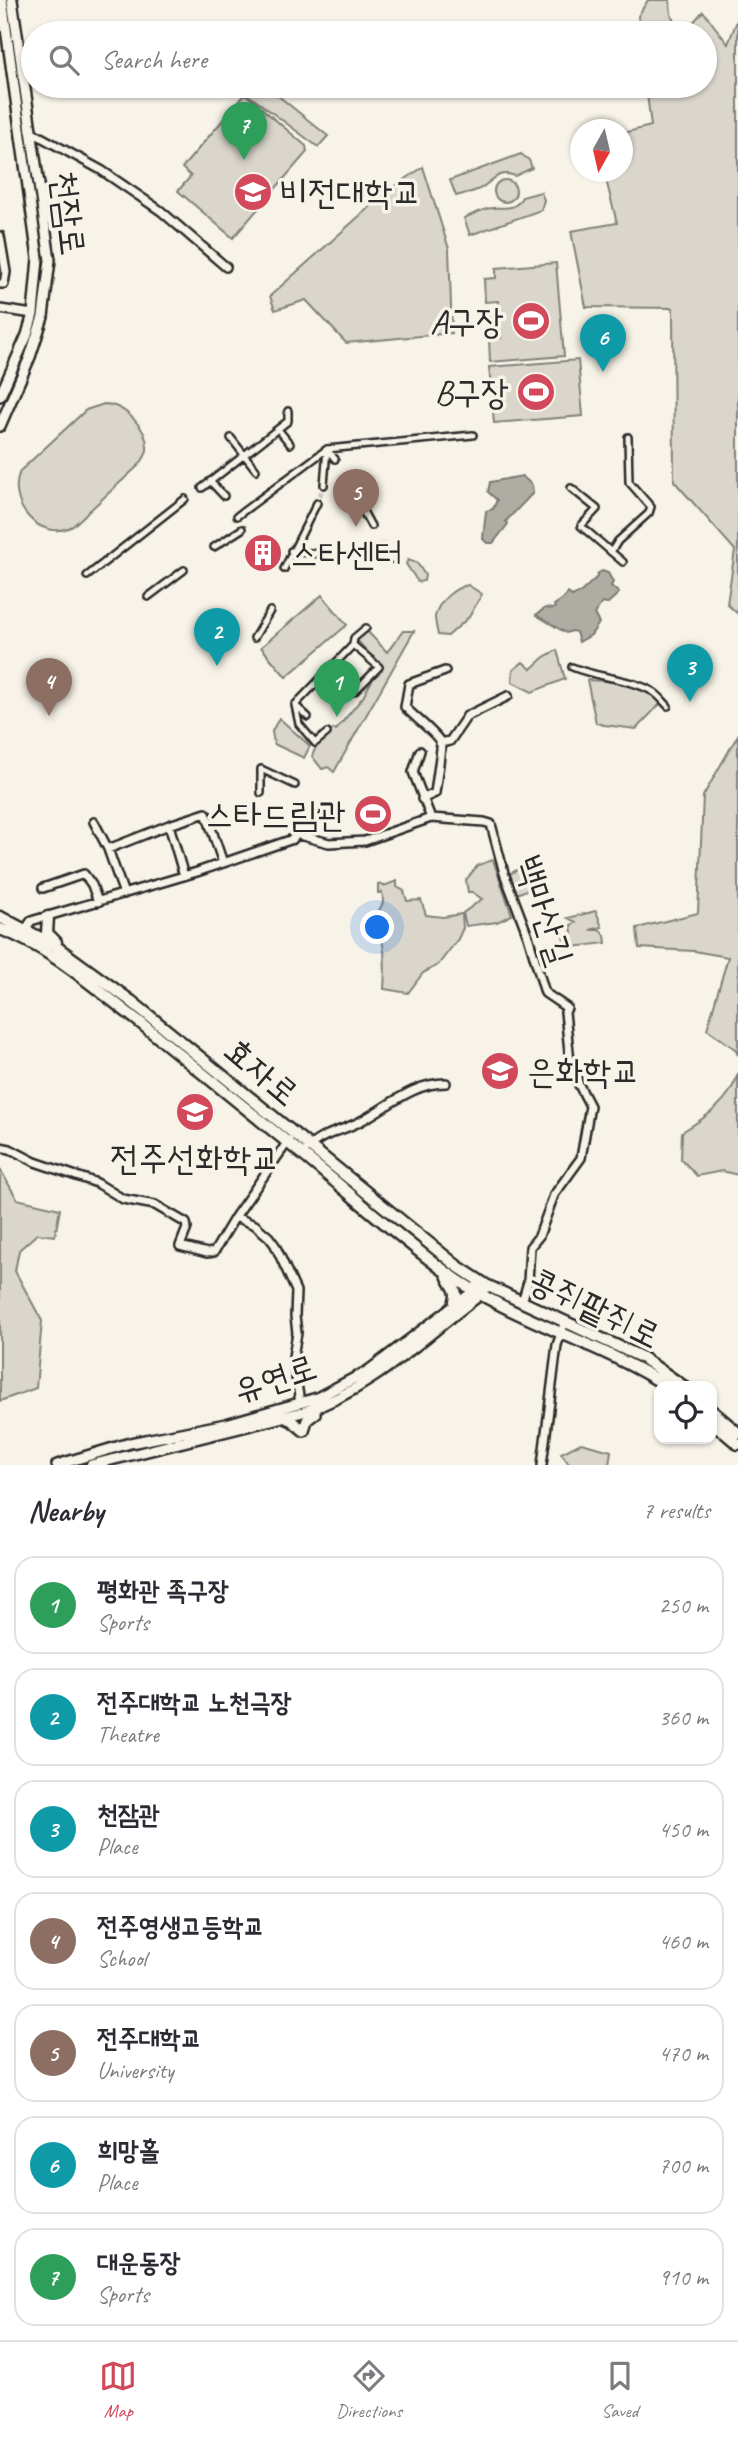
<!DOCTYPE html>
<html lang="en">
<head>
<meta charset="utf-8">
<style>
  :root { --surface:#fff; --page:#f2f2f3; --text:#2b2b33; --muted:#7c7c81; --line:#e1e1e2; --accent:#d1495b }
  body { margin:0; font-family:Caveat,"Poor Story",sans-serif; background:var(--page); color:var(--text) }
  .controls { position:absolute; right:21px; bottom:21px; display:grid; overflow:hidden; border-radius:14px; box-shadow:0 2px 5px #0004 }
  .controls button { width:63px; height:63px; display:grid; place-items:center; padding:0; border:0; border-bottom:2px solid var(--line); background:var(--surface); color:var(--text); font:35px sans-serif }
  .compass { position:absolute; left:570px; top:119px; width:63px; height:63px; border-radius:50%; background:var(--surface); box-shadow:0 2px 5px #0004; rotate:188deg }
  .you { position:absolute; left:378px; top:928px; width:24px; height:24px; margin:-18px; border:5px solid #fff; border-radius:50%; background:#1a73e8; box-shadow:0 0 0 10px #1a73e833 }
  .badge { display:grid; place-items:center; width:46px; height:46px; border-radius:50%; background:var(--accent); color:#fff; font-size:23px; font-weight:700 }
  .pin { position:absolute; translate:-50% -58px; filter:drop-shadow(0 2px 4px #0008) }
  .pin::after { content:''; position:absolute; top:37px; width:24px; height:21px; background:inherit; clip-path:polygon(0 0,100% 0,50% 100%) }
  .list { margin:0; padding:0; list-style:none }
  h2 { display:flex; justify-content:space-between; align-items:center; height:91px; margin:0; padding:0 28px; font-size:30px }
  h2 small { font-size:23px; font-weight:400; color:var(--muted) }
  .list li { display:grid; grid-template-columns:46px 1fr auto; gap:21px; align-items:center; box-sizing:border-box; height:98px; margin:0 14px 14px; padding:0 14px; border:2px solid var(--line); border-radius:21px }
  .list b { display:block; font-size:26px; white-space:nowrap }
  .list p { margin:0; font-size:23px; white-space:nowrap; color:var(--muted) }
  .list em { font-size:23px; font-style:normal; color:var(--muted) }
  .icon { flex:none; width:38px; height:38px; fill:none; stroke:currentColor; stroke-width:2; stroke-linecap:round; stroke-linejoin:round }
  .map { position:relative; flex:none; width:738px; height:1465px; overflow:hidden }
  .search { position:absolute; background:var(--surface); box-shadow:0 2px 5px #0004; left:21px; right:21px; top:21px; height:77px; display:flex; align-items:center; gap:18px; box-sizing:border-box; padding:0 24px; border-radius:38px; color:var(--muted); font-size:26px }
  .sheet { height:875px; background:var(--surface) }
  nav { display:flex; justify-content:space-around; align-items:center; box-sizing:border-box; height:98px; border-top:2px solid var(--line); background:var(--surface); font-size:19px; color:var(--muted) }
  nav a { display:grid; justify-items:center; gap:4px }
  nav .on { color:var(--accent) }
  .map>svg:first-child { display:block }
  .green { fill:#dad6cc; stroke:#82807c; stroke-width:2 }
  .water { fill:#afaca4; stroke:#7a7874; stroke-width:2 }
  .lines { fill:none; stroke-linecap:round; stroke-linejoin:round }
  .pedestrian-tunnel { stroke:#cecbc2; stroke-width:5; stroke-dasharray:5 2.5; stroke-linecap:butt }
  .pedestrian-casing { stroke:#2b2b2b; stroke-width:10 }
  .minor-casing { stroke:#2b2b2b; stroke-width:12 }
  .tertiary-casing { stroke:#2b2b2b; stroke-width:14 }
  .secondary-casing { stroke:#2b2b2b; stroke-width:15 }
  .pedestrian { stroke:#f7f3e8; stroke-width:5 }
  .minor { stroke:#f7f3e8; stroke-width:7 }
  .tertiary { stroke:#f7f3e8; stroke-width:9 }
  .secondary { stroke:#f7f3e8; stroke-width:10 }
  .labels { text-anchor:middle; stroke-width:7; stroke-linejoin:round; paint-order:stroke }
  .poi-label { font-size:35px; fill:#2b2b2b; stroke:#f7f3e8; text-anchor:start }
  .street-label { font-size:35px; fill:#2b2b2b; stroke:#f7f3e8 }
</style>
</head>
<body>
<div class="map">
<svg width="738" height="1465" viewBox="0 0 738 1465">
  <rect width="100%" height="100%" fill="#f7f3e8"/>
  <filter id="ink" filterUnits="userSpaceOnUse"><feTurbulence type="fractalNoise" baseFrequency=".0143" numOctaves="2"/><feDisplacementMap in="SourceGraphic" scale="14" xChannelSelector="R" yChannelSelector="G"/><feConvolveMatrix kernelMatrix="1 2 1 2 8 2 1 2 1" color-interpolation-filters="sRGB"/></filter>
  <g filter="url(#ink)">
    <path class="green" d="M648 0H670L671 14 679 33H640L638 16Z
      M703 11 728 44 738 18V614L727 604 735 550 674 481 673 308 586 307 571 231 617 223 604 172H622L623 133 651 126 646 86H705V33H684Z
      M247 86H266L328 136 318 147 243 91Z
      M245 94 306 146 307 152 233 238 178 191 191 176 182 168Z
      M521 154 529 160 532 168 515 176C500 170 495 178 484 186 478 192 464 193 456 196L450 180Z
      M423 167 449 249 452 333 346 343 306 300 275 310 270 296 384 194Z
      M494 191a11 11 0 1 1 22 0a11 11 0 1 1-22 0Z
      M541 192 544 200 541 210 470 235 464 218C472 215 484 208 492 208 506 207 515 211 522 197Z
      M556 263 564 356 490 362 489 339 501 338V333H488L486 311 499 310 498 301 485 302 484 279 496 278V268Z
      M578 360 583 416 494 423 489 367Z
      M104 404C124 404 149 429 147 450 146 456 143 460 139 465L73 526C40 543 6 504 20 471L86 410Z
      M408 560 417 563 425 575 424 581 418 582 406 564Z
      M468 585 482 594 469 617 448 636 438 635C437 630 435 622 435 617 438 601 454 588 468 585Z
      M322 595 347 625 286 677 261 647Z
      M366 630 387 652 403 631H414L334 772 328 767 322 769 312 756 318 742 333 729 336 730 363 697 380 666 355 638Z
      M557 650 565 679 532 692 512 682 513 670 523 662 531 669 544 657Z
      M587 680C613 681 643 683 662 702L636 729 604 725 596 723Z
      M279 718 310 746 304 758 274 744 272 731Z
      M738 735V1055L735 1049 707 1029 728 957 694 951 639 948 637 928 698 913 703 796Z
      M493 860 512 915 497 922 466 926 463 913 482 899 472 892H468L466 880 478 865Z
      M521 868 523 869 530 882 536 886 517 894 509 874Z
      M397 881V887L404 891 407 901 421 900 426 915 443 917 462 914 463 928 458 939 438 965 423 973 408 993 384 989C386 961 385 942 375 916 381 906 385 906 382 892L378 893V884L384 886Z
      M596 911 602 927 590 930H600L605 935 606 943 565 948 563 936 572 933 571 925 576 922 568 918Z
      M738 1073V1175L722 1171 697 1176 681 1159 682 1132C705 1118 731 1101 738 1073Z
      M0 1169 17 1199 60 1209 55 1236 37 1234 19 1250 15 1271 42 1321 36 1388 0 1401Z
      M581 1443 611 1451 609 1465H570L561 1453Z"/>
    <path class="water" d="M522 476 532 485 533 493 506 521 508 524 493 543H487L483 539 486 511 493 509 497 500 488 492 490 482Z
      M602 571 608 573 613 582 611 586 619 593 607 604 602 603 594 614 599 623 591 635 579 642 576 632 572 631 566 633 536 615 545 608 553 609 555 607 554 605 563 599 568 593 572 596 581 592 597 577V574Z"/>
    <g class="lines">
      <path class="pedestrian-tunnel" d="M317 503 324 485"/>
      <defs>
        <path id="pedestrian" d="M278 429 290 444
          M231 438 256 470
          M327 449 335 459
          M346 480 371 526
          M210 481 224 496
          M324 485 327 449
          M202 488 288 421V411
          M571 488 597 509 581 526 623 562
          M237 516 327 449 473 435
          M214 547 242 529
          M383 548 387 559
          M291 551 330 555
          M611 552 618 541 649 513 651 507 629 482 628 437
          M377 559H393
          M284 569 317 503
          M87 576 185 499
          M148 597 184 570
          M254 638 270 611
          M353 645 379 667 354 692
          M572 667C598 678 628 678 652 691 659 695 663 701 668 706
          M321 680 332 691
          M295 705 353 645 354 638 366 628
          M295 705 299 724 315 743 327 733
          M295 705 308 717
          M261 793V769L295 785"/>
        <path id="minor" d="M30 131 101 170 161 211 226 267
          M0 236 6 272 4 284H0
          M0 309 33 314
          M440 743 450 741 467 716 508 696
          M420 751 413 772 431 818
          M422 799 435 793C436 785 442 746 441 743 436 733 413 716 405 707L409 684 445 671
          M94 822 108 849 169 825 206 813 223 863
          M169 825 184 876
          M299 835 329 843 365 841 431 818 484 822 491 824 504 873 528 936 545 993 567 1008 565 1012 570 1062 579 1085 590 1106 581 1158 554 1195 539 1236 530 1247 528 1282 522 1302
          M108 849 124 894
          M43 888 84 874 92 885 98 902
          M24 932 31 921 197 872 293 839 316 811
          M0 1147 10 1149 35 1162 97 1183 123 1199 155 1205 186 1223 187 1228 180 1246 207 1253 214 1252 235 1217 289 1140
          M307 1149C322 1133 343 1131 361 1121 389 1106 413 1083 446 1083
          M235 1217 255 1225 269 1237 275 1245 296 1291 295 1316 297 1333 293 1357 300 1403
          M542 1465 557 1345 565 1321"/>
        <path id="tertiary" d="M0 396 27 335 33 314 38 258 2 0
          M0 426 30 357 43 317 50 260 12 0
          M283 1417 292 1421 304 1431 307 1420 315 1414V1408
          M57 1465 130 1443 226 1424 317 1398 368 1371 474 1291 477 1286
          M91 1465 303 1412C370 1391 421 1339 476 1298L484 1289"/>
        <path id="secondary" d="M0 917 54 945 131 1001 457 1266 486 1285 641 1357 683 1386
          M48 917 47 933 56 942
          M0 929C49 946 96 989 137 1020 192 1064 247 1109 302 1154 350 1193 396 1235 446 1272 513 1321 597 1341 667 1386
          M447 1273C447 1281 456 1286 456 1295 456 1298 454 1301 455 1305
          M712 1411 738 1433
          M712 1422 738 1444"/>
      </defs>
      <use href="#pedestrian" class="pedestrian-casing"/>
      <use href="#minor" class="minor-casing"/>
      <use href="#tertiary" class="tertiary-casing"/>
      <use href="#secondary" class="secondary-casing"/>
      <use href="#pedestrian" class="pedestrian"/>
      <use href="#minor" class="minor"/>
      <use href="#tertiary" class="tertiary"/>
      <use href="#secondary" class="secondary"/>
    </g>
  </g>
  <defs>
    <symbol id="university-disc" viewBox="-11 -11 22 22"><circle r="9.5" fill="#d1495b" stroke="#f7f3e8"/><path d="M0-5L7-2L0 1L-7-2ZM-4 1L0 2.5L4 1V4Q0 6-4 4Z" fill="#fff"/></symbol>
    <symbol id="stadium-disc" viewBox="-11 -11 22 22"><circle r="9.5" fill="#d1495b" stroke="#f7f3e8"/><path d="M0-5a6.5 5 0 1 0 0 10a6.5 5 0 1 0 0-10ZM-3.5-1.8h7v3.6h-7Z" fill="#fff"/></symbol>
    <symbol id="building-disc" viewBox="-11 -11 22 22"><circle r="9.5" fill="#d1495b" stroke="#f7f3e8"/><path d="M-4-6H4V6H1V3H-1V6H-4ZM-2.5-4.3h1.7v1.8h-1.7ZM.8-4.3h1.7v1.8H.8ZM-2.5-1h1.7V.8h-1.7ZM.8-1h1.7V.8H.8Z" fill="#fff"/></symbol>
    <symbol id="school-disc" viewBox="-11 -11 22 22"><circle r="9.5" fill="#d1495b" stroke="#f7f3e8"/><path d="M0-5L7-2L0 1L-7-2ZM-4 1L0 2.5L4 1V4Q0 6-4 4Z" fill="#fff"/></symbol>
  </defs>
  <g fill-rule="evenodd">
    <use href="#university-disc" x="231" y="170" width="44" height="44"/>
    <use href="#stadium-disc" x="509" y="299" width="44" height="44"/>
    <use href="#stadium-disc" x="514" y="370" width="44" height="44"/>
    <use href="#building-disc" x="241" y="531" width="44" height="44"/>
    <use href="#stadium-disc" x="351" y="792" width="44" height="44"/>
    <use href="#school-disc" x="478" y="1049" width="44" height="44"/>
    <use href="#school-disc" x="173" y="1090" width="44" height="44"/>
  </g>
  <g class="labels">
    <g class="poi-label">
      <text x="280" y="204">비전대학교</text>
      <text x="504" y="333" text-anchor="end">A구장</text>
      <text x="509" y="404" text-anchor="end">B구장</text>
      <text x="290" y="565">스타센터</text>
      <text x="346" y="826" text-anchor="end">스타드림관</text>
      <text x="527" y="1083">은화학교</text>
      <text x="195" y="1170" text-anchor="middle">전주선화학교</text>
    </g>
    <g class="street-label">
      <text transform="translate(69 213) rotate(83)" y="12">천잠로</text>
      <text transform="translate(545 910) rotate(72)" y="12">백마산길</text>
      <text transform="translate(262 1071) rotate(40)" y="12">효자로</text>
      <text transform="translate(595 1307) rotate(26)" y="12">콩쥐팥쥐로</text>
      <text transform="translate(275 1378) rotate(-18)" y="12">유연로</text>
    </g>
  </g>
</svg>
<div class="controls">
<button><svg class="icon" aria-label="locate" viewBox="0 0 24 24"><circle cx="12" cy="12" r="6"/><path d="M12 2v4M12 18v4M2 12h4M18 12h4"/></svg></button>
</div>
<svg class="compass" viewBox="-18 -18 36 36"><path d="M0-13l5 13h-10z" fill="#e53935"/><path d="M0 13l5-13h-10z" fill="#7c7c81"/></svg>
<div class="you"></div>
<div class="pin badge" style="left:337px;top:717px;background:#2e9e5b">1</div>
<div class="pin badge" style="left:217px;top:666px;background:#0f9aa8">2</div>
<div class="pin badge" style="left:690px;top:702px;background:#0f9aa8">3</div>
<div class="pin badge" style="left:49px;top:716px;background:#8d6e63">4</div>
<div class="pin badge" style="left:356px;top:527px;background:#8d6e63">5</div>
<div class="pin badge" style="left:603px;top:372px;background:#0f9aa8">6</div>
<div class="pin badge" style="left:244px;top:160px;background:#2e9e5b">7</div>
<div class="search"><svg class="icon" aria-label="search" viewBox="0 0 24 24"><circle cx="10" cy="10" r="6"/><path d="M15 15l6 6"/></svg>Search here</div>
</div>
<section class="sheet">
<h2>Nearby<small>7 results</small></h2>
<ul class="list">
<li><span class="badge" style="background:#2e9e5b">1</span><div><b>평화관 족구장</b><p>Sports</p></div><em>250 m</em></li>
<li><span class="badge" style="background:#0f9aa8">2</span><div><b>전주대학교 노천극장</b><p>Theatre</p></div><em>360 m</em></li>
<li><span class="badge" style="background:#0f9aa8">3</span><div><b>천잠관</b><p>Place</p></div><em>450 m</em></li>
<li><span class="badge" style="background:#8d6e63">4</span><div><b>전주영생고등학교</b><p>School</p></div><em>460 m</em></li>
<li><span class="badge" style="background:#8d6e63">5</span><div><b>전주대학교</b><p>University</p></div><em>470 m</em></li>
<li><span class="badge" style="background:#0f9aa8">6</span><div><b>희망홀</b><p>Place</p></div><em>700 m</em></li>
<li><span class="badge" style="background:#2e9e5b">7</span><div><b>대운동장</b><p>Sports</p></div><em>910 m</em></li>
</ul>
</section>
<nav>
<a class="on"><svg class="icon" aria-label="map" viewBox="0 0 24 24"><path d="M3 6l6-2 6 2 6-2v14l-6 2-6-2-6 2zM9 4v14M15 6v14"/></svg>Map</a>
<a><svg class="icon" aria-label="directions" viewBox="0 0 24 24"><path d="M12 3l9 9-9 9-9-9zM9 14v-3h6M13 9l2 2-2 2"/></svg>Directions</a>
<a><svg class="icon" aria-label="saved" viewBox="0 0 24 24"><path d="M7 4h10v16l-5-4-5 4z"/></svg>Saved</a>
</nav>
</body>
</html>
